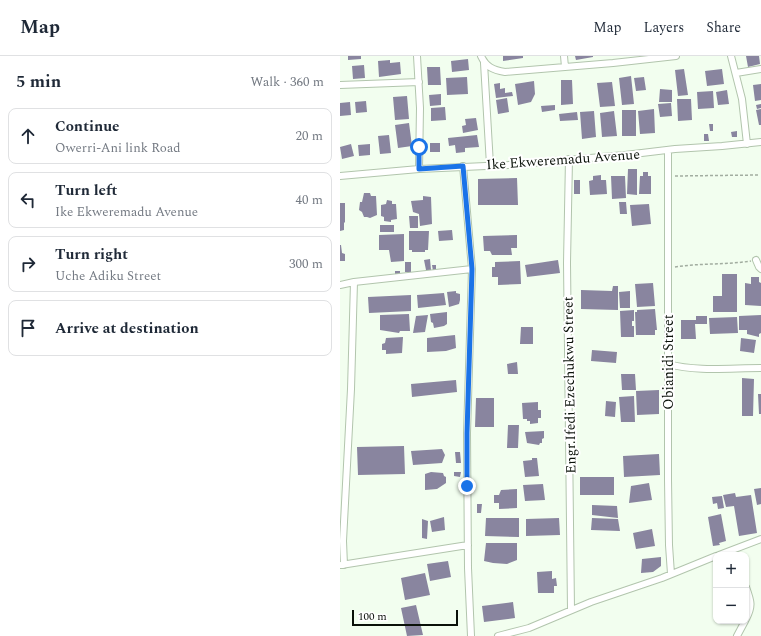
<!DOCTYPE html>
<html lang="en">
<head>
<meta charset="utf-8">
<style>
  :root { --surface:#fff; --page:#f2f2f3; --text:#1f2937; --muted:#747a83; --line:#e0e1e3 }
  body { margin:0; font-family:Spectral,serif; background:var(--page); color:var(--text) }
  .controls { position:absolute; right:12px; bottom:12px; display:grid; overflow:hidden; border-radius:8px; box-shadow:0 1px 3px #0004 }
  .controls button { width:36px; height:36px; display:grid; place-items:center; padding:0; border:0; border-bottom:1px solid var(--line); background:var(--surface); color:var(--text); font:20px sans-serif }
  .scale { position:absolute; left:12px; bottom:10px; width:106px; box-sizing:border-box; padding-left:4px; border:2px solid #0a1109; border-top:0; font-size:11px; line-height:14px; white-space:nowrap; color:#0a1109; -webkit-text-stroke:3px #fff; paint-order:stroke }
  .stop { position:absolute; width:12px; height:12px; margin:-9px; border:3px solid #1a73e8; border-radius:50%; background:#fff }
  .stop.end { background:#1a73e8; border-color:#fff; box-shadow:0 1px 4px #0008 }
  .list { margin:0; padding:0; list-style:none }
  h2 { display:flex; justify-content:space-between; align-items:center; height:52px; margin:0; padding:0 16px; font-size:17px }
  h2 small { font-size:13px; font-weight:400; color:var(--muted) }
  .list li { display:grid; grid-template-columns:26px 1fr auto; gap:12px; align-items:center; box-sizing:border-box; height:56px; margin:0 8px 8px; padding:0 8px; border:1px solid var(--line); border-radius:8px }
  .list b { display:block; font-size:15px; white-space:nowrap }
  .list p { margin:0; font-size:13px; white-space:nowrap; color:var(--muted) }
  .list em { font-size:13px; font-style:normal; color:var(--muted) }
  .icon { flex:none; width:22px; height:22px; fill:none; stroke:currentColor; stroke-width:2; stroke-linecap:round; stroke-linejoin:round }
  .map { position:relative; flex:none; width:421px; height:580px; overflow:hidden }
  header { display:flex; align-items:center; gap:24px; box-sizing:border-box; height:56px; padding:0 20px; background:var(--surface); border-bottom:1px solid var(--line) }
  header strong { font-size:19px }
  nav { display:flex; gap:22px; margin-inline-start:auto; font-size:14px }
  main { display:flex }
  aside { flex:1; background:var(--surface) }
  .map>svg:first-child { display:block }
  .building { fill:#89859f }
  .lines { fill:none; stroke-linecap:round; stroke-linejoin:round }
  .minor-casing { stroke:#b2c5ad; stroke-width:8 }
  .path { stroke:#a2ada0; stroke-width:1.5; stroke-dasharray:3 2; stroke-linecap:butt }
  .minor { stroke:#fff; stroke-width:6 }
  .route { stroke:#1a73e8; stroke-width:5 }
  .labels { text-anchor:middle; stroke-width:4; stroke-linejoin:round; paint-order:stroke }
  .street-label { font-size:14px; fill:#0a1109; stroke:#fff }
</style>
</head>
<body>
<header>
<strong>Map</strong>
<nav><a>Map</a><a>Layers</a><a>Share</a></nav>
</header>
<main>
<aside>
<h2>5 min<small>Walk · 360 m</small></h2>
<ul class="list">
<li><svg class="icon" aria-label="ahead" viewBox="0 0 24 24"><path d="M12 20V5M6 11l6-6 6 6"/></svg><div><b>Continue</b><p>Owerri-Ani link Road</p></div><em>20 m</em></li>
<li><svg class="icon" aria-label="left" viewBox="0 0 24 24"><path d="M17 20v-9H6M10 6l-5 5 5 5"/></svg><div><b>Turn left</b><p>Ike Ekweremadu Avenue</p></div><em>40 m</em></li>
<li><svg class="icon" aria-label="right" viewBox="0 0 24 24"><path d="M7 20v-9h11M14 6l5 5-5 5"/></svg><div><b>Turn right</b><p>Uche Adiku Street</p></div><em>300 m</em></li>
<li><svg class="icon" aria-label="arrive" viewBox="0 0 24 24"><path d="M6 21V4h12l-3 4 3 4H6"/></svg><div><b>Arrive at destination</b></div></li>
</ul>
</aside>
<div class="map">
<svg width="421" height="580" viewBox="0 0 421 580">
  <rect width="100%" height="100%" fill="#f2feef"/>
  <path class="building" d="M8 0H21V3L8 4Z
    M163 0H183V2L163 5Z
    M235 0H253V1L236 4Z
    M406 0H419L420 8 408 11Z
    M128 3 129 14 112 16 111 5Z
    M50 4V7L60 6 61 18 39 21 38 5Z
    M24 9 25 22 13 23 12 10Z
    M87 11H100L101 29H88Z
    M344 13 348 39 338 40 335 14Z
    M382 13 384 28 367 30 365 15Z
    M291 20 294 48 282 49 279 22Z
    M127 21 128 38 107 39 106 22Z
    M304 21 306 34 296 35 294 22Z
    M221 24H232L233 48 221 49Z
    M194 25 195 38 191 46 178 49 175 28Z
    M272 26 275 50 260 51 257 27Z
    M160 27V33L165 32V37L172 36 173 40 156 42 154 28Z
    M421 28V44L415 45 413 29Z
    M320 33 332 34V46H319Z
    M387 34 389 48 378 49 376 36Z
    M373 35 374 52 358 53 357 36Z
    M101 38V49L90 50 89 39Z
    M67 40 69 63 55 64 53 41Z
    M167 42 169 56 158 58 156 44Z
    M337 43H351L352 64 338 65Z
    M26 45 27 56 16 57 15 46Z
    M10 46 11 59 0 60V47Z
    M331 47 332 60 320 61 318 48Z
    M421 48V52L417 53 416 49Z
    M215 49V54L202 56 201 50Z
    M105 51 106 64 91 65V52Z
    M314 53 315 77 300 78 298 55Z
    M421 53V69H419L416 54Z
    M282 54H296V80H282Z
    M254 55 256 81 242 83 240 56Z
    M274 55 277 80 262 81 260 57Z
    M237 56 238 64 220 65 219 58Z
    M136 62 138 74 123 77 122 70 126 69 125 63Z
    M69 67 72 90 58 92 55 69Z
    M369 68H373V75H370Z
    M397 75V81H392L391 76Z
    M364 78H368L369 85H364Z
    M49 79 51 97 40 98 38 80Z
    M137 79 139 91 125 92V96L116 97 115 89 109 90 108 82Z
    M90 87H100V96H90Z
    M11 88 14 100 2 103 0 91Z
    M30 88V99L19 100 18 89Z
    M288 113H297V139L287 138Z
    M303 116H308V120H311V138H299L300 120H303Z
    M261 119V124H266L267 138 250 139 249 125 253 124V120Z
    M271 120H285L286 142 272 143Z
    M177 122 178 149H138V123Z
    M234 124H240V138H234Z
    M24 137H30L31 140H36L37 159 30 162 27 161H24L22 156 19 154 20 146H22Z
    M83 140 91 141 92 168 80 170 79 158 73 156 71 145 83 144Z
    M47 144 52 145V148H56L57 163 51 164V166L44 165V161L41 160V149L46 148Z
    M279 146H286L287 158H280Z
    M0 147H5V166L4 167V174L0 175Z
    M309 148 311 168 292 170 290 149Z
    M69 160H78V172H70Z
    M40 169H54V176H40Z
    M112 174 113 184 99 185 98 175Z
    M69 175H89L88 194H85V196H72V194H69Z
    M64 178V205L51 206 49 194H39V179Z
    M177 179V192H171L172 199H152L150 195H144L143 180Z
    M0 189H1L2 197 5 198V205H0Z
    M90 203 91 214H86L84 204Z
    M218 204 220 217 187 221 185 209Z
    M180 205 181 228 158 229V221H152V211H155V206Z
    M65 206H71V216H65Z
    M92 209H96V215H93Z
    M55 215H60V218H55Z
    M382 218H397V256H373V240H382Z
    M411 221H419V226L421 227V250L405 249V227L411 228Z
    M313 227 315 250 297 251 295 228Z
    M273 230H278V254L241 253V234L272 235Z
    M116 235V237L120 238V244L119 248 109 251 107 236Z
    M290 235V252H280L279 236Z
    M104 237 106 249 78 252 77 239Z
    M71 239V255L29 257 28 241Z
    M315 253 317 274H315V279H296L295 256H297V254Z
    M294 254V265H292V270H294V281H281L280 255Z
    M107 256V268L104 270 94 272 93 267 91 266 90 258Z
    M69 258 70 275H60L59 277 40 274V259Z
    M88 259 85 276 73 277 76 260Z
    M421 259V277L419 278V281L407 278V274H399V260Z
    M356 260H367V268H355L356 283H341V264H356Z
    M397 261 398 277 370 278 369 262Z
    M181 271H193V288H180Z
    M115 279 116 292 106 295 87 296V282Z
    M63 281 62 297 46 298V294H42V288L45 287 46 282Z
    M401 282 416 284 414 297 400 295Z
    M252 294 277 296 276 307 251 305Z
    M177 306 178 318H168L167 308Z
    M281 318H295L296 334H282Z
    M402 322 414 323 413 360H402Z
    M116 324 117 336 72 341 71 328Z
    M319 334V358L297 359 296 335Z
    M418 338H421V358H419Z
    M294 340 295 366H281L279 341Z
    M136 342H154V371H135Z
    M266 345 276 346 275 361 265 360Z
    M198 346V354H201V362H198V367L190 368V365H187V363H183L182 347Z
    M168 369H179L178 392H167Z
    M204 375V382L202 383V387H200L199 389 187 387 185 376Z
    M64 390 65 418 18 419 17 391Z
    M102 393 105 399 102 407 73 409 71 395Z
    M115 396H120L121 407H116Z
    M319 398 320 419 284 421 283 400Z
    M192 402H197L199 420 185 421 183 405 192 404Z
    M91 416 103 417 104 420 106 421V427L97 433 85 434V418Z
    M114 416H121L120 421 114 420Z
    M240 421H274V439H240Z
    M309 427 312 444 289 447 291 430Z
    M203 428 205 444 185 445 183 429Z
    M421 432V448L417 449 414 433Z
    M177 433V452L159 453V447H154V439H159L161 434Z
    M395 437 396 441 411 439 417 477 399 480 394 450 386 451 383 439Z
    M382 440 384 452 378 453 377 447 373 448 372 441Z
    M137 448H142L141 457H137Z
    M252 449 277 450 278 462 252 459Z
    M381 458 386 485 379 487 380 489 373 490 368 461Z
    M104 461 105 474 92 476 90 465Z
    M146 462H179V481L145 480Z
    M219 462 220 479 186 480V463Z
    M252 462 278 463 280 475 251 474Z
    M82 463 88 465 87 483 82 482Z
    M312 473 315 490 296 493 293 477Z
    M146 487H177V504L167 508 153 507 144 505Z
    M321 501V510L313 516 301 517 302 503Z
    M108 505 111 521 90 525 87 508Z
    M212 515V523L216 522 217 530H214V537H198L197 516Z
    M85 517 90 539 65 544 61 522Z
    M173 546 175 562 144 566 142 550Z
    M76 549 83 579 67 580 61 552Z"/>
  <g class="lines">
    <defs>
      <path id="minor" d="M77 0 80 52 79 113
        M141 0C146 11 153 14 165 16L273 7 336 0
        M224 0 225 11
        M391 0 402 43 407 88
        M144 7 150 109
        M396 17 421 13
        M0 29 79 26
        M328 94V424L329 489 331 518
        M229 103 227 207 231 554
        M123 110 132 213 127 377 128 512 131 580
        M0 120 79 113 168 109 285 99 335 93 382 90 421 86
        M416 204 419 211 421 213
        M0 229 14 226 132 213
        M328 308C357 316 390 312 421 312
        M379 499 421 483
        M1 509 128 489
        M4 509 3 485 11 333 14 226
        M406 531C411 545 413 550 406 563
        M158 580 189 572 251 546 322 522 376 500
        M397 580 405 565"/>
    </defs>
    <use href="#minor" class="minor-casing"/>
    <path class="path" d="M335 120 419 119
      M335 211C360 207 386 209 411 205"/>
    <use href="#minor" class="minor"/>
  </g>
  <g class="lines">
    <path class="route" d="M79 91V113L123 110 132 213 127 377V430"/>
  </g>
  <g class="labels">
    <g class="street-label">
      <text transform="translate(223 103) rotate(-4)" y="5">Ike Ekweremadu Avenue</text>
      <text transform="translate(328 306) rotate(-90)" y="5">Obianidi Street</text>
      <text transform="translate(229 329) rotate(-91)" y="5">Engr.Ifedi Ezechukwu Street</text>
    </g>
  </g>
</svg>
<div class="controls">
<button>+</button>
<button>−</button>
</div>
<div class="scale">100 m</div>
<div class="stop" style="left:79px;top:91px"></div>
<div class="stop end" style="left:127px;top:430px"></div>
</div>
</main>
</body>
</html>
